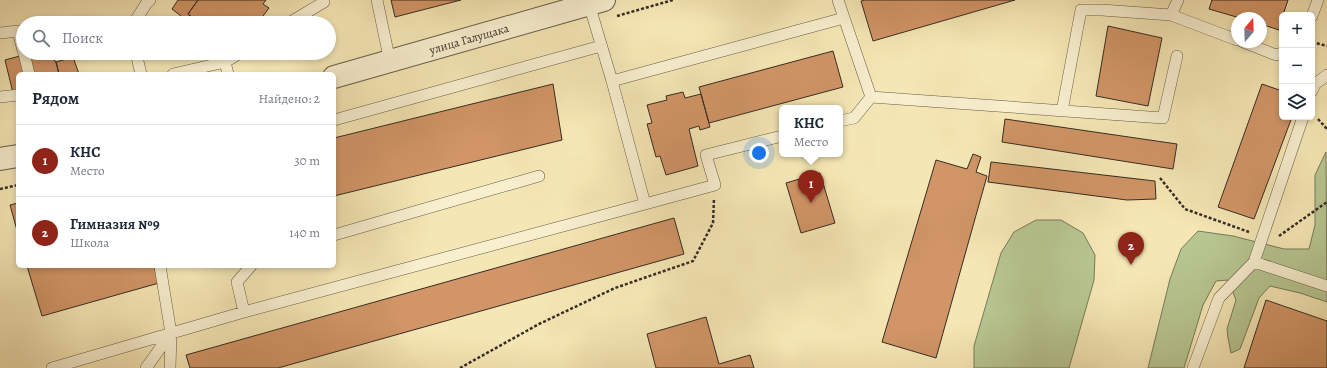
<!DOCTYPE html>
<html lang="ru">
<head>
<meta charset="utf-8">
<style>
  :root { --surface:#fff; --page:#f2f2f3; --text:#1f2937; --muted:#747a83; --line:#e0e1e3; --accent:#8f2418 }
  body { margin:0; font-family:Alegreya,serif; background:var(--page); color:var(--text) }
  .controls { position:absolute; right:12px; top:12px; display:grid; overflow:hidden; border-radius:6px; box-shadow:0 2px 6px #0003 }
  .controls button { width:36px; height:36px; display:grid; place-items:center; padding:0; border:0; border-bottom:1px solid var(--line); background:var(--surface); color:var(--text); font:20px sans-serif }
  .compass { position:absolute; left:1231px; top:12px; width:36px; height:36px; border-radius:50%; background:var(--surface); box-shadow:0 2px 6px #0003; rotate:19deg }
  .you { position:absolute; left:759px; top:153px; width:14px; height:14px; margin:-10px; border:3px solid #fff; border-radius:50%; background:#1a73e8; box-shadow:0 0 0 6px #1a73e833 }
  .badge { display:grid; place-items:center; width:26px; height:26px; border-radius:50%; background:var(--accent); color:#fff; font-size:13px; font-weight:700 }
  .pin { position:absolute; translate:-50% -33px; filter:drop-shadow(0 1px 2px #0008) }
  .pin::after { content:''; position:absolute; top:21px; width:14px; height:12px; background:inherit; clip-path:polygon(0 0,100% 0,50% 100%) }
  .popup { position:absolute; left:779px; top:105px; width:64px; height:52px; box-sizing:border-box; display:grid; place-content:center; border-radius:6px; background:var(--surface); filter:drop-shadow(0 1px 3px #0005); font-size:13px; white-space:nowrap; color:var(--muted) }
  .popup b { font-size:15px; color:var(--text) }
  .popup::after { content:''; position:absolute; left:50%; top:100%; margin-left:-8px; border:8px solid transparent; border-top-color:var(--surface) }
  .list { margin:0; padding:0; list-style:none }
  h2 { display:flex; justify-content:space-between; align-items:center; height:52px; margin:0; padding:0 16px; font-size:17px }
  h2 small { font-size:13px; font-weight:400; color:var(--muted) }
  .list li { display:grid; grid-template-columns:26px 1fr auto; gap:12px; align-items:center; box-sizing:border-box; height:72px; padding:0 16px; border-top:1px solid var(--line) }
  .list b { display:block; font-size:15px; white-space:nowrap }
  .list p { margin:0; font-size:13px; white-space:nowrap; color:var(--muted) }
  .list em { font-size:13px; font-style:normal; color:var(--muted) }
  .icon { flex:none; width:22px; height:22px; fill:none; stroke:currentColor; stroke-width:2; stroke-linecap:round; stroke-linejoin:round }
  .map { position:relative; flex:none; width:1327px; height:368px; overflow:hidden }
  .search { position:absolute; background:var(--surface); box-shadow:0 2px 6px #0003; left:16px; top:16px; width:320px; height:44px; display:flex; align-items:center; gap:10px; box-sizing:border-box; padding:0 14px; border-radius:22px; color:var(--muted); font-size:15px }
  .panel { position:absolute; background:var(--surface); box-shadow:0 2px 6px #0003; left:16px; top:72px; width:320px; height:196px; border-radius:6px }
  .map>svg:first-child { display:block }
  .green { fill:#b7c691; stroke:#76795a }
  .building { fill:#d19567; stroke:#352c23 }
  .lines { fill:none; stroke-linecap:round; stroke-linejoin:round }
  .service-casing { stroke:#655b48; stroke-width:12 }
  .minor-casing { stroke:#655b48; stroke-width:24 }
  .path { stroke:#352c23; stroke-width:2.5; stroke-dasharray:3 2; stroke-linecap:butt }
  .service { stroke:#f8efcf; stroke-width:11 }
  .minor { stroke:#f8efcf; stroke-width:22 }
  .labels { text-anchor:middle; stroke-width:3; stroke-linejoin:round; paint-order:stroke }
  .street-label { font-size:12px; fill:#352c23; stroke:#f8efcf }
</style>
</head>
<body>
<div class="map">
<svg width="1327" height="368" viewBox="0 0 1327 368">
  <rect width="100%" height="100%" fill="#f5e7b5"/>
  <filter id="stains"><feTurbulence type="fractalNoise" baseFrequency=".005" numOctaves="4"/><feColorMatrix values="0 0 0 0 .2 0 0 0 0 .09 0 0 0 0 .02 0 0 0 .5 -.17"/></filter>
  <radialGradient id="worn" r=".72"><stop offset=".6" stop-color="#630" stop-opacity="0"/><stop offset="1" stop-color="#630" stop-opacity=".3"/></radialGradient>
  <path class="green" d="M1326 152 1327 302 1300 293 1270 286 1259 298 1240 349 1231 353 1228 338 1227 329 1236 300 1228 280 1216 281 1203 305 1184 368H1148L1170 279 1181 249 1198 231 1233 236 1284 249H1309L1315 225V175Z
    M1036 220H1061L1083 233 1095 255 1094 280 1069 368H974V346L1001 253 1014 232Z"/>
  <path class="building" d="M178 0H198L188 14 193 18 189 23H176L181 16 172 9Z
    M198 0H266L263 4 269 8 258 23H189L193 18 188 14Z
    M391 0H461L395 17Z
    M865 0H1015L873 41 861 1Z
    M1212 0H1288L1283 15H1282L1279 30 1261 24V18H1240L1209 9Z
    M1108 26 1162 38 1148 106 1096 96Z
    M833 51 843 87 709 123 699 87Z
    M31 53H46L56 62 59 74H18V92L13 93 5 60Z
    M215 53H226L222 58Z
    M73 57 79 74H59L56 62Z
    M553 84 562 140 334 196V138Z
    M1262 84 1282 91V117H1292L1254 219 1218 207Z
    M683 92 685 98 701 94 710 127 700 130 699 126 689 129 698 166 666 175 660 156 656 157 647 124 652 123 647 105 667 100 666 96Z
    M1005 119 1177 144 1173 169 1002 142Z
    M973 154 981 157 976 172 987 176 936 358 882 342 936 160 967 169Z
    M991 162 1155 181 1156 199 1127 200 988 182Z
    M820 173 835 223 801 233 786 183Z
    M18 203V234L10 205Z
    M674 218 684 254 278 368H190L186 355Z
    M27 266H154L159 283 42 316Z
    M1266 300 1327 321V368H1244Z
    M706 317 719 364 750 355 754 368H656L647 334Z"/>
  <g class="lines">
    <defs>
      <path id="service" d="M377 0 390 62
        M838 0 871 97 1163 118 1177 56
        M1171 15 1178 0
        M1312 16 1318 0
        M134 23 146 4 150 0
        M289 23 324 2
        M0 33 18 31 23 51
        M1243 42 1276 55 1282 53
        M24 53 29 74
        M136 53 141 74
        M173 74 225 62
        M228 74 225 62 240 53
        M612 81 844 18
        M1312 91 1315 84 1327 75
        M0 97 18 95
        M1062 111 1081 10H1102L1171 15 1237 40
        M334 120 601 46
        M840 121 854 118 871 97
        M645 204 715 185 706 155 782 136
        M334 235 539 176
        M1254 262 1303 117
        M160 266 171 333 170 368
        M244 312 237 282 251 266
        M52 368 244 312 645 204 612 81 589 4
        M146 368 171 333
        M1193 368 1219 298 1254 262 1327 286"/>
      <path id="minor" d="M334 77 604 0
        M0 159 18 156"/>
    </defs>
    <use href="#service" class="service-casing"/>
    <use href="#minor" class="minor-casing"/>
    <path class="path" d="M617 16 673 0
      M1312 42 1327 46
      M1318 119 1327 129
      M1160 178 1185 209 1249 232
      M0 189 18 185
      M1279 236 1327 202
      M460 368 539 324 615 288 693 261 713 223 714 199"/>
    <use href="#service" class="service"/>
    <use href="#minor" class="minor"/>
  </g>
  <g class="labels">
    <g class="street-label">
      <text transform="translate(469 39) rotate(-16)" y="4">улица Галущака</text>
    </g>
  </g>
  <rect width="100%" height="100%" filter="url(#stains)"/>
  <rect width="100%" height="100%" fill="url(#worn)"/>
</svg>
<div class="controls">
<button>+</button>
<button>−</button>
<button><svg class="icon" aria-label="layers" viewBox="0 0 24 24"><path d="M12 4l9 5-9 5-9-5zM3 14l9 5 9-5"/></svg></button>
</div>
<svg class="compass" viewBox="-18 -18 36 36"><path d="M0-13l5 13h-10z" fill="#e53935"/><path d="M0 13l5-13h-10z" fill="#747a83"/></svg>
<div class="you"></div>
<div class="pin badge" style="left:811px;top:203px">1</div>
<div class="popup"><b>КНС</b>Место</div>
<div class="pin badge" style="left:1131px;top:265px">2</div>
<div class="search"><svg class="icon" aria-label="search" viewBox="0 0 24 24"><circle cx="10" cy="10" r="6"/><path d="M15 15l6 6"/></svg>Поиск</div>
<section class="panel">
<h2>Рядом<small>Найдено: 2</small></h2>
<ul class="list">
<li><span class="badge">1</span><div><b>КНС</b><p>Место</p></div><em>30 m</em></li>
<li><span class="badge">2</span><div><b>Гимназия №9</b><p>Школа</p></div><em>140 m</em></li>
</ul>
</section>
</div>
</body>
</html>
